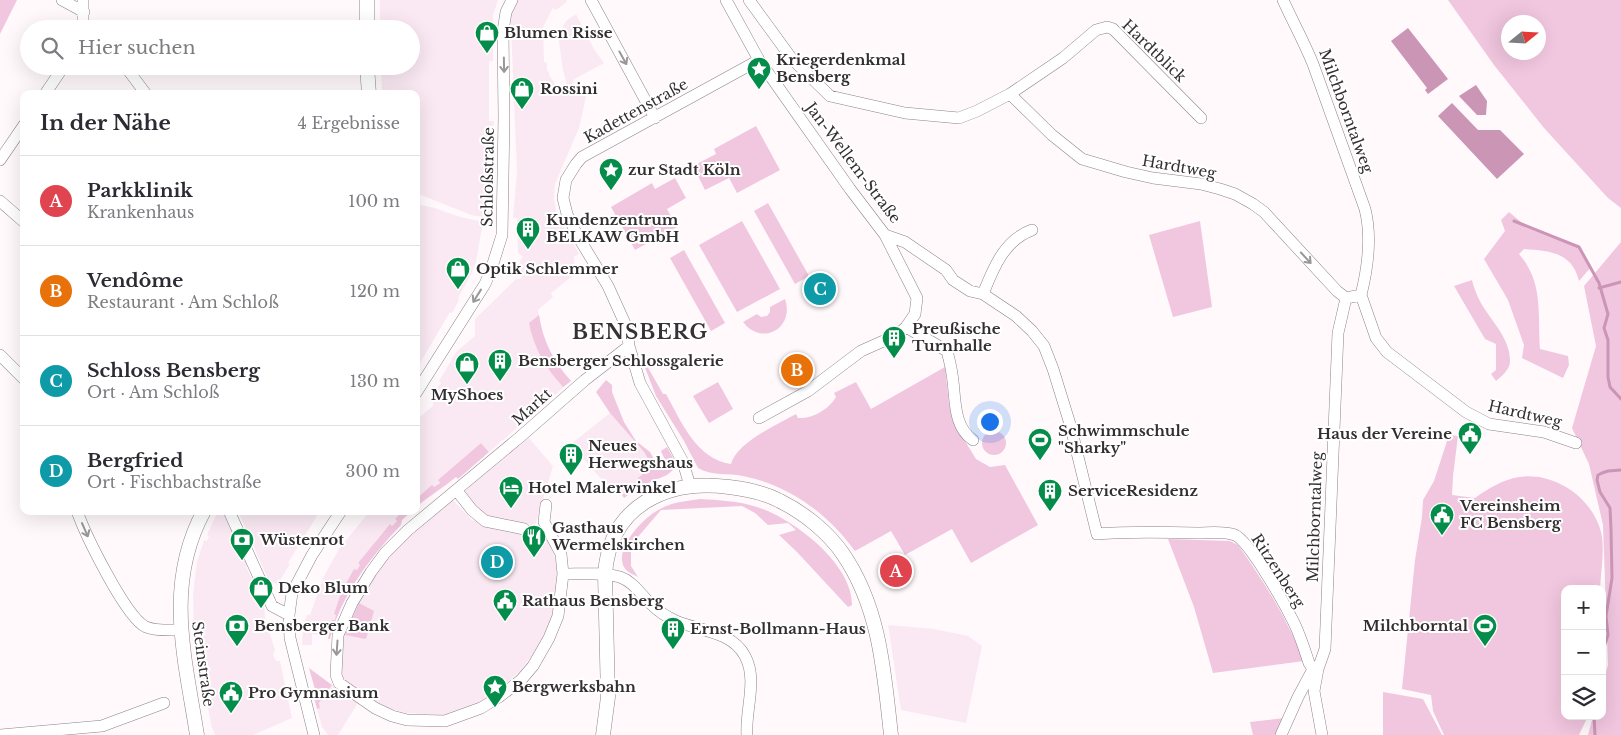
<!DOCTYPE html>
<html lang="de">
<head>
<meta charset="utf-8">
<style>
  :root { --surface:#fff; --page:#f7f7f7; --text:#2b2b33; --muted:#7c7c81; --line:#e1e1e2; --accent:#d93025 }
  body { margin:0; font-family:"Libre Baskerville",serif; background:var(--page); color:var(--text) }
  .controls { position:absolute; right:15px; bottom:15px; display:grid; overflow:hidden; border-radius:10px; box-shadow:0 5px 20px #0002 }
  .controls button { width:45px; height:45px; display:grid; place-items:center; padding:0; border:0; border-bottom:1px solid var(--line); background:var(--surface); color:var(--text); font:25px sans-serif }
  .compass { position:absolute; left:1501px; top:15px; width:45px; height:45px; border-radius:50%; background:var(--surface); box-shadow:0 5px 20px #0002; rotate:72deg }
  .you { position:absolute; left:989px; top:421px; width:18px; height:18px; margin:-12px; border:4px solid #fff; border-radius:50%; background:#1a73e8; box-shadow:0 0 0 8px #1a73e833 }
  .badge { display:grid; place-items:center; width:32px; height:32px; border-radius:50%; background:var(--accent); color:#fff; font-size:16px; font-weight:700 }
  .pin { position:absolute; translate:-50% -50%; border:2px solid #fff; box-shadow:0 1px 5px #0006 }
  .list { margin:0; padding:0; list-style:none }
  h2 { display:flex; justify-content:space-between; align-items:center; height:65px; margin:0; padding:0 20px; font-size:21px }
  h2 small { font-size:16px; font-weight:400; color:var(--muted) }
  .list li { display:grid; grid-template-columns:32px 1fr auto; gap:15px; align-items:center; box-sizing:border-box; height:90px; padding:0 20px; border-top:1px solid var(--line) }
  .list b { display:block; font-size:19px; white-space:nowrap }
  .list p { margin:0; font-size:16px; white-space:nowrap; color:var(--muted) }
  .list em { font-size:16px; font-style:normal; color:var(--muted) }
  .icon { flex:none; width:28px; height:28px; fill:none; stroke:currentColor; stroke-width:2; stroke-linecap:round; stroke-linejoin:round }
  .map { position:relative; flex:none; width:1621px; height:735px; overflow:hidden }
  .search { position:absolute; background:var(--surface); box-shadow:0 5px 20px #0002; left:20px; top:20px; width:400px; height:55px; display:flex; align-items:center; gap:12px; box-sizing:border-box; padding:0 18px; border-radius:28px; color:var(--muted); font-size:19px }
  .panel { position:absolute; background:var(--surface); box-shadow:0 5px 20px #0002; left:20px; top:90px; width:400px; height:425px; border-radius:10px }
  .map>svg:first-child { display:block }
  .built { fill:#fae9f3 }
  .green { fill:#f1c6df; fill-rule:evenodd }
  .water { fill:#cb95b6 }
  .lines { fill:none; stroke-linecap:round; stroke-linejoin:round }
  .stream { stroke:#cb95b6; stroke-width:3 }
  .minor-casing { stroke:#8b8388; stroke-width:12 }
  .major-casing { stroke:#8b8388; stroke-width:15 }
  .minor { stroke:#fff; stroke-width:11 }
  .major { stroke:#fff; stroke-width:14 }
  .oneway { stroke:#999798 }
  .labels { text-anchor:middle; stroke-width:4; stroke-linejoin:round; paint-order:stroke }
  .poi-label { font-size:15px; font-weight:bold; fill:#332f31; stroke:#fff; text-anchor:start }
  .street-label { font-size:15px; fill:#332f31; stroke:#fff }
  .district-label { font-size:20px; font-weight:bold; letter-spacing:1px; fill:#383135; stroke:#fff }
</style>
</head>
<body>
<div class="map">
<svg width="1621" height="735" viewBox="0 0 1621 735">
  <rect width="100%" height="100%" fill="#fff9fc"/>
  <path class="built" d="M380 0H498L493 15V22L489 23V35H493V61H489V121H494L490 218 471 215 416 193V94H382L381 66H411V29H380Z
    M518 0H566L567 2 556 10 553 8 543 27 544 62 547 63V71L549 72V75L559 90 567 85 563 70 558 36 566 21 576 14 594 49 604 63 573 80 572 89 587 92 579 128 555 184 554 198 556 211 560 220 579 254 574 257 575 274 551 293 553 297 538 310 543 337 550 351 560 368 571 381 489 452 481 443 439 480 440 482 434 487 432 486 416 499V420L433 406V398L438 394 435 390 441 383 439 381 457 351 475 336V319L515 280 522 278 520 260 523 257 518 253 517 218H513L517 172 511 27V14Z
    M416 204 435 208 457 216 483 222 476 262 471 274 458 298 459 300 452 313 450 312 416 370Z
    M610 413 644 452 653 467 638 478 637 482 622 495 612 484 609 487 603 478 601 479 571 444Z
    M529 438 553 466 535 526 490 517 480 513 465 491 508 452 519 446Z
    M450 500H453L472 520 484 524 531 533 549 541 556 562 559 580 555 608 548 630 532 656 520 671 499 690 482 702 444 715 406 713 388 708 372 700 341 677 344 633H345L353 613 376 573 387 560 411 532Z
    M218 511H224L249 565 246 567 264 601 265 618 275 650 273 655 276 661H280L292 718 253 735H215L212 728 194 637 193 593 197 562 204 540 207 541 209 536 207 535Z
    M238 511H320L288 563 290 564 277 585 268 579Z
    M370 511H403L395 519 397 521 392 526 390 524 358 563 360 565 357 570 354 569 344 588 346 589 344 594H341L334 614 337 615 335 621 332 620 329 636 312 634V645H302L303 628H307L308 622 305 621 307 615H310L324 576 339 549Z
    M888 625 934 629 968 636 982 646 966 723 901 710Z
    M332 685 358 703 338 735H328L322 727 317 709 320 708 319 703Z"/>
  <path class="green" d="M0 0H17L0 34Z
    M1448 0H1621V208L1608 198 1544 128 1494 65ZM1508 22H1538V52H1508Z
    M756 126 780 170 737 193 729 178 705 190 693 166 716 154 714 149Z
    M675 178 686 198 667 209 677 227 635 250 611 207 652 183 655 189Z
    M768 203 809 276 795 284 754 211Z
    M1509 212 1521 222 1579 247 1591 267 1579 281C1572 252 1550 251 1524 249L1519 254C1522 258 1526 262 1528 267 1542 290 1538 322 1540 349L1568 356 1569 365 1563 378 1522 358 1524 345 1508 300 1484 259 1505 231 1501 220Z
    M742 221 780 289 737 312 699 245Z
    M1200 221 1212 307 1173 317 1149 235Z
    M1621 242V735H1588L1593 716H1602V685L1608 665 1603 525 1589 464 1572 428 1596 346 1584 286Z
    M684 250 725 323 711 331 670 258Z
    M1472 280C1473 285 1475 290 1477 295 1486 317 1511 336 1510 362 1509 370 1502 376 1496 381L1491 374 1496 370V344L1485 339 1454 286Z
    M785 299C795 328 762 347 743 322L757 314 761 317 767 316 770 312V307Z
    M539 315C543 341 553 361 571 381L563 387C546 368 534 349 529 323Z
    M646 364 663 394H666C681 421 696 459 731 464 736 443 778 424 796 414L798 418C813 419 829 409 836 397L834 393 856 382 871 409 945 367 949 404 954 423 976 459 990 467 1005 465 1038 525 971 563 952 529 905 555 891 531 855 551C827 513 789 485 743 476 728 473 711 476 698 468L684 441 656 396 644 365Z
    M606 380 612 385V392L624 422 636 441 650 452 657 464 665 460 661 451 667 447 675 461 672 468 673 470 667 475 639 487 624 498 622 495 637 482 638 478 652 466 644 452 610 413 596 392Z
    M718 382 733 409 709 423 693 396Z
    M982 443a12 12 0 1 1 24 0a12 12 0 1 1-24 0Z
    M1449 435 1458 436 1453 476 1452 495 1475 498C1489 488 1502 480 1519 477 1554 472 1592 497 1601 532 1605 550 1601 570 1600 589H1565V716H1588L1579 735H1444L1433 711 1431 695 1402 689 1415 560 1422 517 1423 500 1434 481Z
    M481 443 489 452 458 479 456 477C443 488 429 496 416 507V499L432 485 434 487 440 483 438 480Z
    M700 499C719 500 738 501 757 507 793 518 853 564 852 605L848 607 797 552 779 535 796 530 788 523 768 525 755 513 742 506 661 510 631 545V566L638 577C632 574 625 571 623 565 616 545 646 515 662 508 674 502 686 501 700 499Z
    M403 511H412L402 520 401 525C370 558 341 595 330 639H328L332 620H335L336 615 334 614 341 593 344 594 346 589 344 587 354 569 357 570 360 565 358 563 390 524 392 526 397 521 395 519Z
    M1168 539 1230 541 1238 545C1265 583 1286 617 1304 661L1213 673 1194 607Z
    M359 603 374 611 366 639 345 635Z
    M309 668 332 685 319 703 320 708 317 709 313 694 316 693Z
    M1383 692 1423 699 1442 735H1383Z
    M1284 718 1277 735H1253L1250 722Z"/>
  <path class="water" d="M1408 28 1448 79 1428 94 1425 90 1427 88 1391 41Z
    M1476 85 1487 101 1486 115H1477L1459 96Z
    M1452 103 1478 130H1500L1524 154 1497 179 1438 116Z"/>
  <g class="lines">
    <path class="stream" d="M1514 221 1579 247 1599 283 1608 314 1604 328 1608 340V377L1610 387 1621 399
      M1599 288 1621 282
      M1602 653 1608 635 1606 616 1612 578 1611 529 1610 508 1600 492 1597 480 1598 475 1602 473 1608 471 1621 470
      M1594 716 1595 735"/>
    <defs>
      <path id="minor" d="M62 0 84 12
        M83 0V29
        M591 0 655 118
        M726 0 759 60 850 189 885 235 905 242 946 270 953 280 970 291 983 294 1016 316 1032 331 1044 346 1053 369 1070 424 1097 534C1130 531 1164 532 1197 533 1209 533 1224 531 1235 535 1249 541 1283 601 1291 617 1299 631 1304 648 1309 663L1313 669H1318
        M749 0 792 59 830 96 905 113 959 118 977 111 1010 94 1052 135 1082 159 1126 172 1153 178 1201 184 1220 189 1235 194 1253 204 1264 212 1337 291 1346 298 1361 295 1376 338 1387 352 1466 412 1489 424 1544 432 1576 443
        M1283 0C1293 22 1304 42 1313 64L1365 209C1372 237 1368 267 1361 295
        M125 66 146 94
        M45 94 64 66
        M1010 94 1063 58 1096 30 1107 27 1113 29 1201 118
        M0 160 24 125
        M0 201 24 222
        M983 294C993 269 1004 240 1032 230
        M906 327 947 351C949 359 951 366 952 374 956 396 952 426 973 440
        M0 355 24 379
        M416 393 485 284 491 270 502 235 504 117 503 31 506 12 512 0
        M759 418 808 391 861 351 897 335 906 327 915 314 917 298 885 235
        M690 486 683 462 640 383 629 346 627 328 608 286 577 235 567 214 563 198 566 180 576 164 582 157 759 60
        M457 491 472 510 485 521 524 529
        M546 505 544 522 561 554 563 574 558 616 549 638 533 666 521 680 499 697 481 708 445 721 407 720 392 716 375 708 339 683 336 675 338 635 352 603 371 572 385 553 408 530 520 437 585 380 629 346
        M77 511C85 534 126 618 146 627 155 631 170 630 180 630
        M229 511 272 606 289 615
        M563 574C581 574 602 572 620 577 634 582 641 595 651 604 658 611 667 617 676 621 699 631 732 631 745 656 758 680 745 710 747 735
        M0 735 102 726 164 703
        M314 735 290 638 289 615 292 593 312 555 341 511
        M1281 735 1298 697 1313 669
        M1322 735 1314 691 1318 669 1325 649 1338 333 1346 298"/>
      <path id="major" d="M367 29V0
        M367 66 369 94
        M197 735C185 658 164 584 204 511
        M603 735 608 697 605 574C610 505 667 479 729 487 746 489 765 493 780 501 804 513 828 532 843 554 880 608 884 672 891 735"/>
    </defs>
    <use href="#minor" class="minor-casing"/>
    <use href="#major" class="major-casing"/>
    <use href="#minor" class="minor"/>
    <use href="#major" class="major"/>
  </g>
  <defs><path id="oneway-shaft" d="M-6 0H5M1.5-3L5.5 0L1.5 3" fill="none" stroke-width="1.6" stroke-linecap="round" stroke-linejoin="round" transform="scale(1.25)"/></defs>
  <g class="oneway">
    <use href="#oneway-shaft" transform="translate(623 58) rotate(61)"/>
    <use href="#oneway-shaft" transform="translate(504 65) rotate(89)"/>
    <use href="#oneway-shaft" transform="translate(1306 258) rotate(47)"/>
    <use href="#oneway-shaft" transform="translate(477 296) rotate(122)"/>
    <use href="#oneway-shaft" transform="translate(85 530) rotate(66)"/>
    <use href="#oneway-shaft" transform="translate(337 648) rotate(94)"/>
  </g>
  <defs>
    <symbol id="shop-pin" viewBox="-11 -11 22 30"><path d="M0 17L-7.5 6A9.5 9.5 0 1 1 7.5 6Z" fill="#048d4a" stroke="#fff"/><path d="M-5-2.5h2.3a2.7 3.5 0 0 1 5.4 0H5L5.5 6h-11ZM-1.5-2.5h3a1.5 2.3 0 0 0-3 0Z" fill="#fff"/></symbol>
    <symbol id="sight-pin" viewBox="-11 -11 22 30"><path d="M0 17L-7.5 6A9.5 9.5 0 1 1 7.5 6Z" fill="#048d4a" stroke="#fff"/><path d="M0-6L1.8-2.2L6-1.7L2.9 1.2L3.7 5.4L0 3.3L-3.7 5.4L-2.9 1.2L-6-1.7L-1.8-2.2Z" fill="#fff"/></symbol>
    <symbol id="building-pin" viewBox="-11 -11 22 30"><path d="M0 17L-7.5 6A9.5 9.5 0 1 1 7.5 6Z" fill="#048d4a" stroke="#fff"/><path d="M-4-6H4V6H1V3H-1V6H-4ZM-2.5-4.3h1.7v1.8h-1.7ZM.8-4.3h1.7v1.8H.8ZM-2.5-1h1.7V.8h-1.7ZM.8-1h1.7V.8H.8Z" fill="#fff"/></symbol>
    <symbol id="civic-pin" viewBox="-11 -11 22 30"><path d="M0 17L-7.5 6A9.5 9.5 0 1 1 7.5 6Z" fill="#048d4a" stroke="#fff"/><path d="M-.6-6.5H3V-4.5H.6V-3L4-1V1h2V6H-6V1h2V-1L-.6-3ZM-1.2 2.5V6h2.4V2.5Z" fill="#fff"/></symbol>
    <symbol id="stadium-pin" viewBox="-11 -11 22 30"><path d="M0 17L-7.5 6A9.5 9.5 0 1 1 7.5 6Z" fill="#048d4a" stroke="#fff"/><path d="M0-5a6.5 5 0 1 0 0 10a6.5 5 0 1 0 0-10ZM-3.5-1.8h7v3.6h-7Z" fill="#fff"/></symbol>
    <symbol id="hotel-pin" viewBox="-11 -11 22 30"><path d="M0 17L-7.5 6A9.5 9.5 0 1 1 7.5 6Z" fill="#048d4a" stroke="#fff"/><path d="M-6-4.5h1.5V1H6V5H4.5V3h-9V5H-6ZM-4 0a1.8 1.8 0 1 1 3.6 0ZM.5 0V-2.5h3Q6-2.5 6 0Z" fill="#fff"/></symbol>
    <symbol id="restaurant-pin" viewBox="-11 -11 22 30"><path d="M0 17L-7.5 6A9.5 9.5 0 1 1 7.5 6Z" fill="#048d4a" stroke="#fff"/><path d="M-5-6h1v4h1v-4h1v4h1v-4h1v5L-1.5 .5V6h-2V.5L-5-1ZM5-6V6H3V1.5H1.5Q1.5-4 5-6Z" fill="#fff"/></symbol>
    <symbol id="bank-pin" viewBox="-11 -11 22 30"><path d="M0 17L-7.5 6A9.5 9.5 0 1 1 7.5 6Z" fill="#048d4a" stroke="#fff"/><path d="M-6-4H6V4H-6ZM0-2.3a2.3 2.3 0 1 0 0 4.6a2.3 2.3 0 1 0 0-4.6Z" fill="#fff"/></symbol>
  </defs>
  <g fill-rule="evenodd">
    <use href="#shop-pin" x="473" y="19" width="28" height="38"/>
    <use href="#sight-pin" x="745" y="55" width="28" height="38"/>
    <use href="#shop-pin" x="508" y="75" width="28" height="38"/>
    <use href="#sight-pin" x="597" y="156" width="28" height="38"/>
    <use href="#building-pin" x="514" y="215" width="28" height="38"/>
    <use href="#shop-pin" x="444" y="255" width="28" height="38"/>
    <use href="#building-pin" x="880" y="324" width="28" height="38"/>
    <use href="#building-pin" x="486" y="347" width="28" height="38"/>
    <use href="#shop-pin" x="453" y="350" width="28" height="38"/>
    <use href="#civic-pin" x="1456" y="420" width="28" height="38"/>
    <use href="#stadium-pin" x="1026" y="426" width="28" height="38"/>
    <use href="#building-pin" x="557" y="441" width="28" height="38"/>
    <use href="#hotel-pin" x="497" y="474" width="28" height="38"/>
    <use href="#building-pin" x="1036" y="477" width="28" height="38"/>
    <use href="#civic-pin" x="1428" y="501" width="28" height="38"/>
    <use href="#restaurant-pin" x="520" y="523" width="28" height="38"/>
    <use href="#bank-pin" x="228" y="526" width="28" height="38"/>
    <use href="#shop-pin" x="247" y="574" width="28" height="38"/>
    <use href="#civic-pin" x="491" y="587" width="28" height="38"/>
    <use href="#bank-pin" x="223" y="612" width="28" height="38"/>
    <use href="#stadium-pin" x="1471" y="612" width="28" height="38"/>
    <use href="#building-pin" x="659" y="615" width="28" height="38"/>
    <use href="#sight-pin" x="481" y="673" width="28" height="38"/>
    <use href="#civic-pin" x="217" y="679" width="28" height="38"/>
  </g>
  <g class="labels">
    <g class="poi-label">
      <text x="504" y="38">Blumen Risse</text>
      <text x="776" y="65">Kriegerdenkmal<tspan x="776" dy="17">Bensberg</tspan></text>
      <text x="540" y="94">Rossini</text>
      <text x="628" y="175">zur Stadt Köln</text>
      <text x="546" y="225">Kundenzentrum<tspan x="546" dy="17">BELKAW GmbH</tspan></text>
      <text x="476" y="274">Optik Schlemmer</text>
      <text x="912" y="334">Preußische<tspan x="912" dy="17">Turnhalle</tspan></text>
      <text x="518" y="366">Bensberger Schlossgalerie</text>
      <text x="467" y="400" text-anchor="middle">MyShoes</text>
      <text x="1058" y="436">Schwimmschule<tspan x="1058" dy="17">"Sharky"</tspan></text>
      <text x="1452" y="439" text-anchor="end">Haus der Vereine</text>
      <text x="588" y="451">Neues<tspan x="588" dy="17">Herwegshaus</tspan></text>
      <text x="528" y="493">Hotel Malerwinkel</text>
      <text x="1068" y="496">ServiceResidenz</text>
      <text x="1460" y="511">Vereinsheim<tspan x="1460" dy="17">FC Bensberg</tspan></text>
      <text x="552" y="533">Gasthaus<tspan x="552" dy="17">Wermelskirchen</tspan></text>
      <text x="260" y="545">Wüstenrot</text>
      <text x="278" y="593">Deko Blum</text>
      <text x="522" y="606">Rathaus Bensberg</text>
      <text x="254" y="631">Bensberger Bank</text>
      <text x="1468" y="631" text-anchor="end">Milchborntal</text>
      <text x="690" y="634">Ernst-Bollmann-Haus</text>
      <text x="512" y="692">Bergwerksbahn</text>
      <text x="248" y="698">Pro Gymnasium</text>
    </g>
    <g class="street-label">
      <text transform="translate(1154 51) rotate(44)" y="5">Hardtblick</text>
      <text transform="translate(636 111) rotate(-29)" y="5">Kadettenstraße</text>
      <text transform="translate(1346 111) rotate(70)" y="5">Milchborntalweg</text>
      <text transform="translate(853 163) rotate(53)" y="5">Jan-Wellem-Straße</text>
      <text transform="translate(1179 167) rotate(10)" y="5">Hardtweg</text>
      <text transform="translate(488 177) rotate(-89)" y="5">Schloßstraße</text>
      <text transform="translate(532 407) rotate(-42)" y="5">Markt</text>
      <text transform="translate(1525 414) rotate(13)" y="5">Hardtweg</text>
      <text transform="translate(1315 517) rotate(-88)" y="5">Milchborntalweg</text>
      <text transform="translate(1278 571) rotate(57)" y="5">Ritzenberg</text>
      <text transform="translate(203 664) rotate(82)" y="5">Steinstraße</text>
    </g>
    <g class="district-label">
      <text x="640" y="339">BENSBERG</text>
    </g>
  </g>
</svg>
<div class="controls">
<button>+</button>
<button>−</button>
<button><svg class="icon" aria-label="layers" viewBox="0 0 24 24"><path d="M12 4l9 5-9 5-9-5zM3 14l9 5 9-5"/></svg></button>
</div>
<svg class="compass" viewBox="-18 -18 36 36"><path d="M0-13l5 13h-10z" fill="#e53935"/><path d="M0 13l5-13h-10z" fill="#7c7c81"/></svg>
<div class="you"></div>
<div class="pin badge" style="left:896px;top:571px;background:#e0444e">A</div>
<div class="pin badge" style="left:797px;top:370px;background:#e8710a">B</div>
<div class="pin badge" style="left:820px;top:289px;background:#0f9aa8">C</div>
<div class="pin badge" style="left:497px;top:562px;background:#0f9aa8">D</div>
<div class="search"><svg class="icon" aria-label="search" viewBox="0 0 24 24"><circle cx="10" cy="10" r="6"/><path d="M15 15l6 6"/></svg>Hier suchen</div>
<section class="panel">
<h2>In der Nähe<small>4 Ergebnisse</small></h2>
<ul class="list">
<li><span class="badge" style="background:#e0444e">A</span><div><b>Parkklinik</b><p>Krankenhaus</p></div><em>100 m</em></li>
<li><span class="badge" style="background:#e8710a">B</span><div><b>Vendôme</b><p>Restaurant · Am Schloß</p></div><em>120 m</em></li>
<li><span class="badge" style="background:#0f9aa8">C</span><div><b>Schloss Bensberg</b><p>Ort · Am Schloß</p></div><em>130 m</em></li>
<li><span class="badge" style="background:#0f9aa8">D</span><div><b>Bergfried</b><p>Ort · Fischbachstraße</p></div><em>300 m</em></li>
</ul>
</section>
</div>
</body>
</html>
